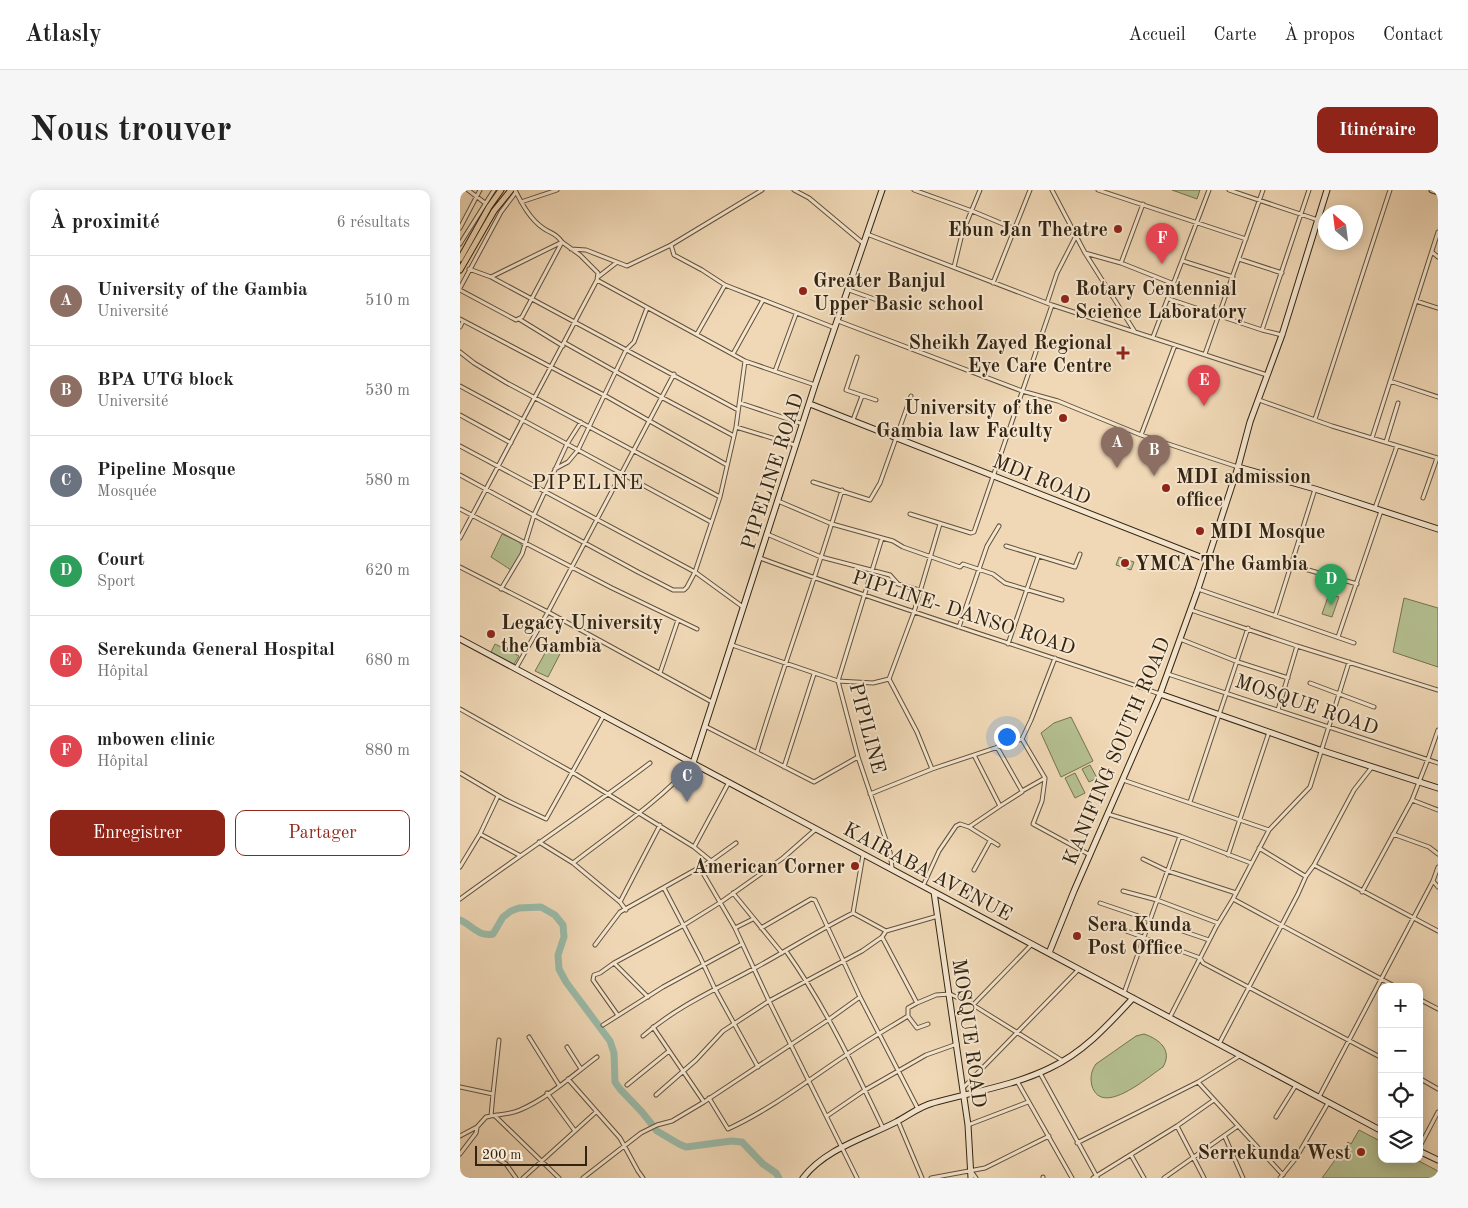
<!DOCTYPE html>
<html lang="fr">
<head>
<meta charset="utf-8">
<style>
  :root { --surface:#fff; --page:#f6f6f6; --text:#222; --muted:#767676; --line:#e0e0e0; --accent:#8f2418 }
  body { margin:0; font-family:"Old Standard TT",serif; background:var(--page); color:var(--text) }
  .controls { position:absolute; right:15px; bottom:15px; display:grid; overflow:hidden; border-radius:10px; box-shadow:0 2px 12px #0003 }
  .controls button { width:45px; height:45px; display:grid; place-items:center; padding:0; border:0; border-bottom:1px solid var(--line); background:var(--surface); color:var(--text); font:25px sans-serif }
  .compass { position:absolute; left:858px; top:15px; width:45px; height:45px; border-radius:50%; background:var(--surface); box-shadow:0 2px 12px #0003; rotate:332deg }
  .scale { position:absolute; left:15px; bottom:12px; width:112px; box-sizing:border-box; padding-left:5px; border:2px solid #332411; border-top:0; font-size:14px; line-height:18px; white-space:nowrap; color:#332411; -webkit-text-stroke:4px #f5e6d0; paint-order:stroke }
  .you { position:absolute; left:546px; top:546px; width:18px; height:18px; margin:-12px; border:4px solid #fff; border-radius:50%; background:#1a73e8; box-shadow:0 0 0 8px #1a73e833 }
  .badge { display:grid; place-items:center; width:32px; height:32px; border-radius:50%; background:var(--accent); color:#fff; font-size:16px; font-weight:700 }
  .pin { position:absolute; translate:-50% -41px; filter:drop-shadow(0 1px 2px #0008) }
  .pin::after { content:''; position:absolute; top:26px; width:18px; height:15px; background:inherit; clip-path:polygon(0 0,100% 0,50% 100%) }
  .list { margin:0; padding:0; list-style:none }
  h2 { display:flex; justify-content:space-between; align-items:center; height:65px; margin:0; padding:0 20px; font-size:21px }
  h2 small { font-size:16px; font-weight:400; color:var(--muted) }
  .list li { display:grid; grid-template-columns:32px 1fr auto; gap:15px; align-items:center; box-sizing:border-box; height:90px; padding:0 20px; border-top:1px solid var(--line) }
  .list b { display:block; font-size:19px; white-space:nowrap }
  .list p { margin:0; font-size:16px; white-space:nowrap; color:var(--muted) }
  .list em { font-size:16px; font-style:normal; color:var(--muted) }
  .actions { display:flex; gap:10px; padding:15px 20px }
  .actions a { flex:1; padding:11px 0; border:1px solid var(--accent); border-radius:10px; text-align:center; font-size:18px; color:var(--accent) }
  .actions .main { background:var(--accent); color:#fff }
  .icon { flex:none; width:28px; height:28px; fill:none; stroke:currentColor; stroke-width:2; stroke-linecap:round; stroke-linejoin:round }
  .map { position:relative; flex:none; width:978px; height:988px; overflow:hidden; border-radius:10px }
  header { display:flex; align-items:center; gap:30px; box-sizing:border-box; height:70px; padding:0 25px; background:var(--surface); border-bottom:1px solid var(--line) }
  header strong { font-size:24px }
  nav { display:flex; gap:28px; margin-inline-start:auto; font-size:18px }
  .intro { display:flex; align-items:center; justify-content:space-between; box-sizing:border-box; height:120px; padding:0 30px }
  h1 { margin:0; font-size:35px }
  .button { padding:12px 22px; border-radius:10px; background:var(--accent); color:#fff; font-size:18px; font-weight:700 }
  main { display:flex; gap:30px; padding:0 30px }
  aside { flex:1; background:var(--surface); border-radius:10px; box-shadow:0 2px 12px #0003 }
  .map>svg:first-child { display:block }
  .green { fill:#b5c091; stroke:#747251 }
  .lines { fill:none; stroke-linecap:round; stroke-linejoin:round }
  .river { stroke:#9bbba9; stroke-width:7 }
  .street-casing { stroke:#62513a; stroke-width:5 }
  .secondary-casing { stroke:#332411; stroke-width:7 }
  .primary-casing { stroke:#332411; stroke-width:7 }
  .street { stroke:#f5e6d0; stroke-width:3 }
  .secondary { stroke:#f5e6d0; stroke-width:5 }
  .primary { stroke:#f0d8b6; stroke-width:5 }
  .poi-dot { fill:#8f2418; stroke:#f5e6d0; stroke-width:2 }
  .labels { text-anchor:middle; stroke-width:4; stroke-linejoin:round; paint-order:stroke }
  .poi-label { font-size:20px; font-weight:bold; fill:#332411; stroke:#f5e6d0; text-anchor:start }
  .street-label { font-size:20px; fill:#332411; stroke:#f5e6d0 }
  .neighbourhood-label { font-size:21px; letter-spacing:1px; fill:#332411; stroke:#f5e6d0 }
</style>
</head>
<body>
<header>
<strong>Atlasly</strong>
<nav><a>Accueil</a><a>Carte</a><a>À propos</a><a>Contact</a></nav>
</header>
<div class="intro"><h1>Nous trouver</h1><a class="button">Itinéraire</a></div>
<main>
<aside>
<h2>À proximité<small>6 résultats</small></h2>
<ul class="list">
<li><span class="badge" style="background:#8d6e63">A</span><div><b>University of the Gambia</b><p>Université</p></div><em>510 m</em></li>
<li><span class="badge" style="background:#8d6e63">B</span><div><b>BPA UTG block</b><p>Université</p></div><em>530 m</em></li>
<li><span class="badge" style="background:#6b7280">C</span><div><b>Pipeline Mosque</b><p>Mosquée</p></div><em>580 m</em></li>
<li><span class="badge" style="background:#2e9e5b">D</span><div><b>Court</b><p>Sport</p></div><em>620 m</em></li>
<li><span class="badge" style="background:#e0444e">E</span><div><b>Serekunda General Hospital</b><p>Hôpital</p></div><em>680 m</em></li>
<li><span class="badge" style="background:#e0444e">F</span><div><b>mbowen clinic</b><p>Hôpital</p></div><em>880 m</em></li>
</ul>
<div class="actions"><a class="main">Enregistrer</a><a>Partager</a></div>
</aside>
<div class="map">
<svg width="978" height="988" viewBox="0 0 978 988">
  <rect width="100%" height="100%" fill="#f0d8b6"/>
  <filter id="stains"><feTurbulence type="fractalNoise" baseFrequency=".004" numOctaves="4"/><feColorMatrix values="0 0 0 0 .2 0 0 0 0 .09 0 0 0 0 .02 0 0 0 .5 -.17"/></filter>
  <radialGradient id="worn" r=".72"><stop offset=".6" stop-color="#630" stop-opacity="0"/><stop offset="1" stop-color="#630" stop-opacity=".3"/></radialGradient>
  <path class="green" d="M712 0H740L737 9Z
    M42 344 59 352 63 357 61 363 51 380 31 367Z
    M659 367 674 372 671 380 656 375Z
    M869 404 879 407 872 427 862 424Z
    M944 408 978 418V477L933 462Z
    M35 454 59 466 54 474 31 462Z
    M89 456 101 462 88 487 75 481Z
    M611 527 633 571 601 587 581 543 594 533Z
    M630 575 637 588 629 592 622 579Z
    M615 583 625 603 615 608 605 588Z
    M684 844C699 849 713 860 703 877 689 886 642 928 632 896 630 888 631 881 636 874L676 846Z
    M899 940 922 952V969H955L978 981V988H862L888 952 891 954Z"/>
  <g class="lines">
    <path class="river" d="M0 730C12 735 18 747 33 744L43 727 51 721 59 718 81 717 95 725 103 735 104 747 98 765 99 779 106 792 150 851 154 863 155 892 160 899 182 922 197 941 219 954 226 957 271 951 282 952 303 974 316 983 319 988"/>
    <defs>
      <path id="street" d="M8 0 25 13
        M334 0 349 8 404 54
        M454 0 512 21 555 39
        M592 0 625 63 675 142
        M638 0 786 49
        M769 0 858 30
        M61 12 97 0
        M0 38 20 0
        M407 44 592 115 807 185
        M0 54 34 0
        M211 55 302 0
        M111 59 126 60 167 76 211 55 214 65 242 80 265 95 375 138
        M972 62 978 67
        M625 63 661 73 683 14
        M779 69 822 83
        M723 71 773 87
        M661 73 714 94
        M494 77 502 44 520 0
        M9 79 31 87 278 220
        M31 87 102 52 120 65 138 83 137 90
        M138 87 156 73
        M533 93 570 0
        M0 98 41 22 56 2
        M0 100 56 130 62 127 102 52C95 42 91 44 83 38 70 29 62 14 55 0
        M389 100 434 116
        M709 109 802 140 822 145
        M956 111 978 118
        M587 113 597 83 616 46
        M0 129 144 205 267 275
        M59 129 103 156
        M378 131 562 201 598 211 681 245 778 277
        M0 137 3 131
        M802 140 849 0
        M237 144 265 95
        M693 147 749 0
        M105 153 201 207 274 246
        M0 162 14 173 47 193 260 307
        M273 164 303 110
        M745 164 803 0
        M397 167 386 200 416 210
        M315 181 336 124
        M930 191 978 207
        M0 196 251 332
        M799 210 872 236 978 268
        M280 213 343 234
        M0 225 51 253
        M855 229 930 0
        M393 230 402 206
        M276 237 335 255
        M681 245 715 155
        M912 248 978 42
        M926 252 938 213
        M0 256 235 382 283 417
        M95 279 108 272 118 260 166 160 174 152 187 118
        M0 285 178 382 213 400H224L227 397 235 382 260 307 276 237 285 171
        M353 292 410 310 420 293 451 206
        M963 308 977 268
        M318 311 372 334 433 351 443 357 500 377 503 374 533 384 545 393 602 410
        M915 318 937 256
        M0 319 152 398 237 439
        M450 324 511 343 514 342 592 115
        M307 344 361 367 430 385 438 394 459 400
        M0 348 137 90 285 171 355 195
        M422 348 378 491 398 567 430 662 432 678
        M546 356 615 377 620 364
        M300 368C432 417 567 458 700 504
        M831 375 897 394
        M0 377 88 422 252 512
        M41 399 62 364 74 325 107 254 121 232
        M738 399 894 453
        M731 420 837 456 978 500
        M815 426 855 299
        M499 437 527 356 539 336
        M878 447 921 321
        M720 449 778 472 828 488
        M548 454 578 367
        M272 455 378 491 413 493 429 489
        M56 478 88 422 214 184
        M200 483 218 430
        M708 484 978 573
        M850 493 914 517
        M0 519 112 582 234 657 251 671 160 722 135 755
        M818 520 837 456
        M245 536 354 592 398 567
        M537 557 562 601 585 588 562 549
        M297 562C324 474 356 388 382 300
        M514 565 540 616 562 602
        M324 577 354 484
        M472 579 457 542 429 489 454 422 480 334
        M0 583 44 609 86 629 144 525
        M585 589 582 611 573 634 630 665
        M663 590 809 640
        M410 604 472 579 562 549 571 530 595 468
        M952 610 978 620
        M730 612 788 438
        M648 624 720 646 791 673
        M509 637 538 655
        M20 644 59 665
        M933 644 969 657 978 664
        M79 652 113 673 160 712
        M234 657 269 592
        M799 658 845 686
        M768 665 809 542
        M683 669 708 681 776 703
        M251 671 276 653
        M113 673C153 642 200 611 233 573
        M854 675 978 741
        M0 677 20 644 38 606
        M240 678 275 738 309 811 397 988
        M514 680 530 651
        M973 691 978 697
        M463 696 479 661 496 636 500 634 509 637 540 616
        M204 698 240 767 255 799 298 877
        M663 701 697 710 758 733
        M902 702 952 610 968 569 978 540
        M273 703 322 763
        M0 709C63 663 128 620 190 573
        M773 709 936 797
        M640 713 749 750
        M166 720 160 712 200 635
        M393 723 403 665
        M393 723 426 741
        M275 738 293 729
        M301 738 351 709 355 710 400 807 458 919
        M658 738 740 768 743 773 922 868
        M422 747 457 813 476 805 490 804 513 815 603 871
        M326 761C365 816 394 877 423 938
        M154 773 188 807
        M664 803 720 646
        M959 809 978 819
        M513 815 572 754
        M157 824 133 790 134 785 140 783 154 773 224 735 261 712 323 668 356 639
        M448 826 457 838 468 834
        M710 827 756 737 773 709 809 640 850 597 889 472
        M143 835 203 797 282 754
        M193 837 244 912
        M183 846C217 816 257 799 295 778 328 760 359 740 393 723
        M69 847 99 895
        M759 854 838 704 846 686 854 675 894 600 912 577
        M107 857 121 879
        M580 883 637 987
        M959 888 978 899
        M108 889 160 948 178 981 183 988
        M557 891 612 988
        M738 892 823 985
        M167 895 209 861
        M0 897 33 904 39 850
        M503 898 619 779
        M87 903 115 941
        M196 905 236 870 263 841 309 811 402 761 422 747 426 741 478 726
        M859 907 973 691 978 677
        M249 908 268 939C311 919 347 891 386 865 406 851 427 839 448 826V818L457 813
        M31 926 33 904
        M35 926 99 988
        M367 926 405 900 466 865 497 854
        M816 927 836 895
        M438 931 462 988
        M508 935 568 912
        M717 936 744 988
        M0 946 17 937 26 927C38 924 49 925 60 920 88 908 113 885 137 867
        M765 947 783 988
        M617 953 738 892 781 865
        M959 958 978 922
        M0 964 16 943 17 938
        M671 965 684 988
        M33 966 46 974 56 988
        M511 981 516 988
        M583 987V988
        M63 988 136 922
        M123 988 181 943 197 935 212 931 244 912 368 830 400 807
        M471 988 525 978 589 946
        M633 988 717 936 754 910
        M704 988 778 936
        M820 988 836 968 868 913"/>
      <path id="secondary" d="M972 0 978 2
        M350 214 748 370
        M778 277 855 299 978 339
        M0 449 922 941
        M700 504 860 560 978 598
        M233 573 355 195 422 0
        M474 702 508 935 511 988
        M589 763 614 701 700 504 738 399 778 277 790 232 822 145 867 0
        M959 961 978 970
        M343 988C365 959 405 948 436 932 448 926 460 916 473 913 512 902 553 896 590 878 624 862 648 835 673 808"/>
      <path id="primary" d="M0 69 29 17 41 0
        M0 80 34 21 51 0"/>
    </defs>
    <use href="#street" class="street-casing"/>
    <use href="#secondary" class="secondary-casing"/>
    <use href="#primary" class="primary-casing"/>
    <use href="#street" class="street"/>
    <use href="#secondary" class="secondary"/>
    <use href="#primary" class="primary"/>
  </g>
  <g class="poi-dot">
    <circle cx="658" cy="39" r="5"/>
    <circle cx="343" cy="101" r="5"/>
    <circle cx="605" cy="109" r="5"/>
    <path d="M660.5 155.5h5v5h5v5h-5v5h-5v-5h-5v-5h5z"/>
    <circle cx="603" cy="228" r="5"/>
    <circle cx="706" cy="298" r="5"/>
    <circle cx="740" cy="341" r="5"/>
    <circle cx="665" cy="373" r="5"/>
    <circle cx="31" cy="444" r="5"/>
    <circle cx="395" cy="676" r="5"/>
    <circle cx="617" cy="746" r="5"/>
    <circle cx="901" cy="962" r="5"/>
  </g>
  <g class="labels">
    <g class="poi-label">
      <text x="648" y="46" text-anchor="end">Ebun Jan Theatre</text>
      <text x="353" y="97">Greater Banjul<tspan x="353" dy="23">Upper Basic school</tspan></text>
      <text x="615" y="105">Rotary Centennial<tspan x="615" dy="23">Science Laboratory</tspan></text>
      <text x="652" y="159" text-anchor="end">Sheikh Zayed Regional<tspan x="652" dy="23">Eye Care Centre</tspan></text>
      <text x="593" y="224" text-anchor="end">University of the<tspan x="593" dy="23">Gambia law Faculty</tspan></text>
      <text x="716" y="293">MDI admission<tspan x="716" dy="23">office</tspan></text>
      <text x="750" y="348">MDI Mosque</text>
      <text x="675" y="380">YMCA The Gambia</text>
      <text x="41" y="439">Legacy University<tspan x="41" dy="23">the Gambia</tspan></text>
      <text x="385" y="683" text-anchor="end">American Corner</text>
      <text x="627" y="741">Sera Kunda<tspan x="627" dy="23">Post Office</tspan></text>
      <text x="891" y="969" text-anchor="end">Serrekunda West</text>
    </g>
    <g class="street-label">
      <text transform="translate(312 281) rotate(-72)" y="7">PIPELINE ROAD</text>
      <text transform="translate(582 289) rotate(22)" y="7">MDI ROAD</text>
      <text transform="translate(504 422) rotate(18)" y="7">PIPLINE- DANSO ROAD</text>
      <text transform="translate(847 514) rotate(19)" y="7">MOSQUE ROAD</text>
      <text transform="translate(408 538) rotate(75)" y="7">PIPILINE</text>
      <text transform="translate(656 561) rotate(-67)" y="7">KANIFING SOUTH ROAD</text>
      <text transform="translate(468 681) rotate(28)" y="7">KAIRABA AVENUE</text>
      <text transform="translate(510 843) rotate(82)" y="7">MOSQUE ROAD</text>
    </g>
    <g class="neighbourhood-label">
      <text x="128" y="299">PIPELINE</text>
    </g>
  </g>
  <rect width="100%" height="100%" filter="url(#stains)"/>
  <rect width="100%" height="100%" fill="url(#worn)"/>
</svg>
<div class="controls">
<button>+</button>
<button>−</button>
<button><svg class="icon" aria-label="locate" viewBox="0 0 24 24"><circle cx="12" cy="12" r="6"/><path d="M12 2v4M12 18v4M2 12h4M18 12h4"/></svg></button>
<button><svg class="icon" aria-label="layers" viewBox="0 0 24 24"><path d="M12 4l9 5-9 5-9-5zM3 14l9 5 9-5"/></svg></button>
</div>
<svg class="compass" viewBox="-18 -18 36 36"><path d="M0-13l5 13h-10z" fill="#e53935"/><path d="M0 13l5-13h-10z" fill="#767676"/></svg>
<div class="scale">200 m</div>
<div class="you"></div>
<div class="pin badge" style="left:657px;top:278px;background:#8d6e63">A</div>
<div class="pin badge" style="left:694px;top:286px;background:#8d6e63">B</div>
<div class="pin badge" style="left:227px;top:612px;background:#6b7280">C</div>
<div class="pin badge" style="left:871px;top:415px;background:#2e9e5b">D</div>
<div class="pin badge" style="left:744px;top:216px;background:#e0444e">E</div>
<div class="pin badge" style="left:702px;top:74px;background:#e0444e">F</div>
</div>
</main>
</body>
</html>
